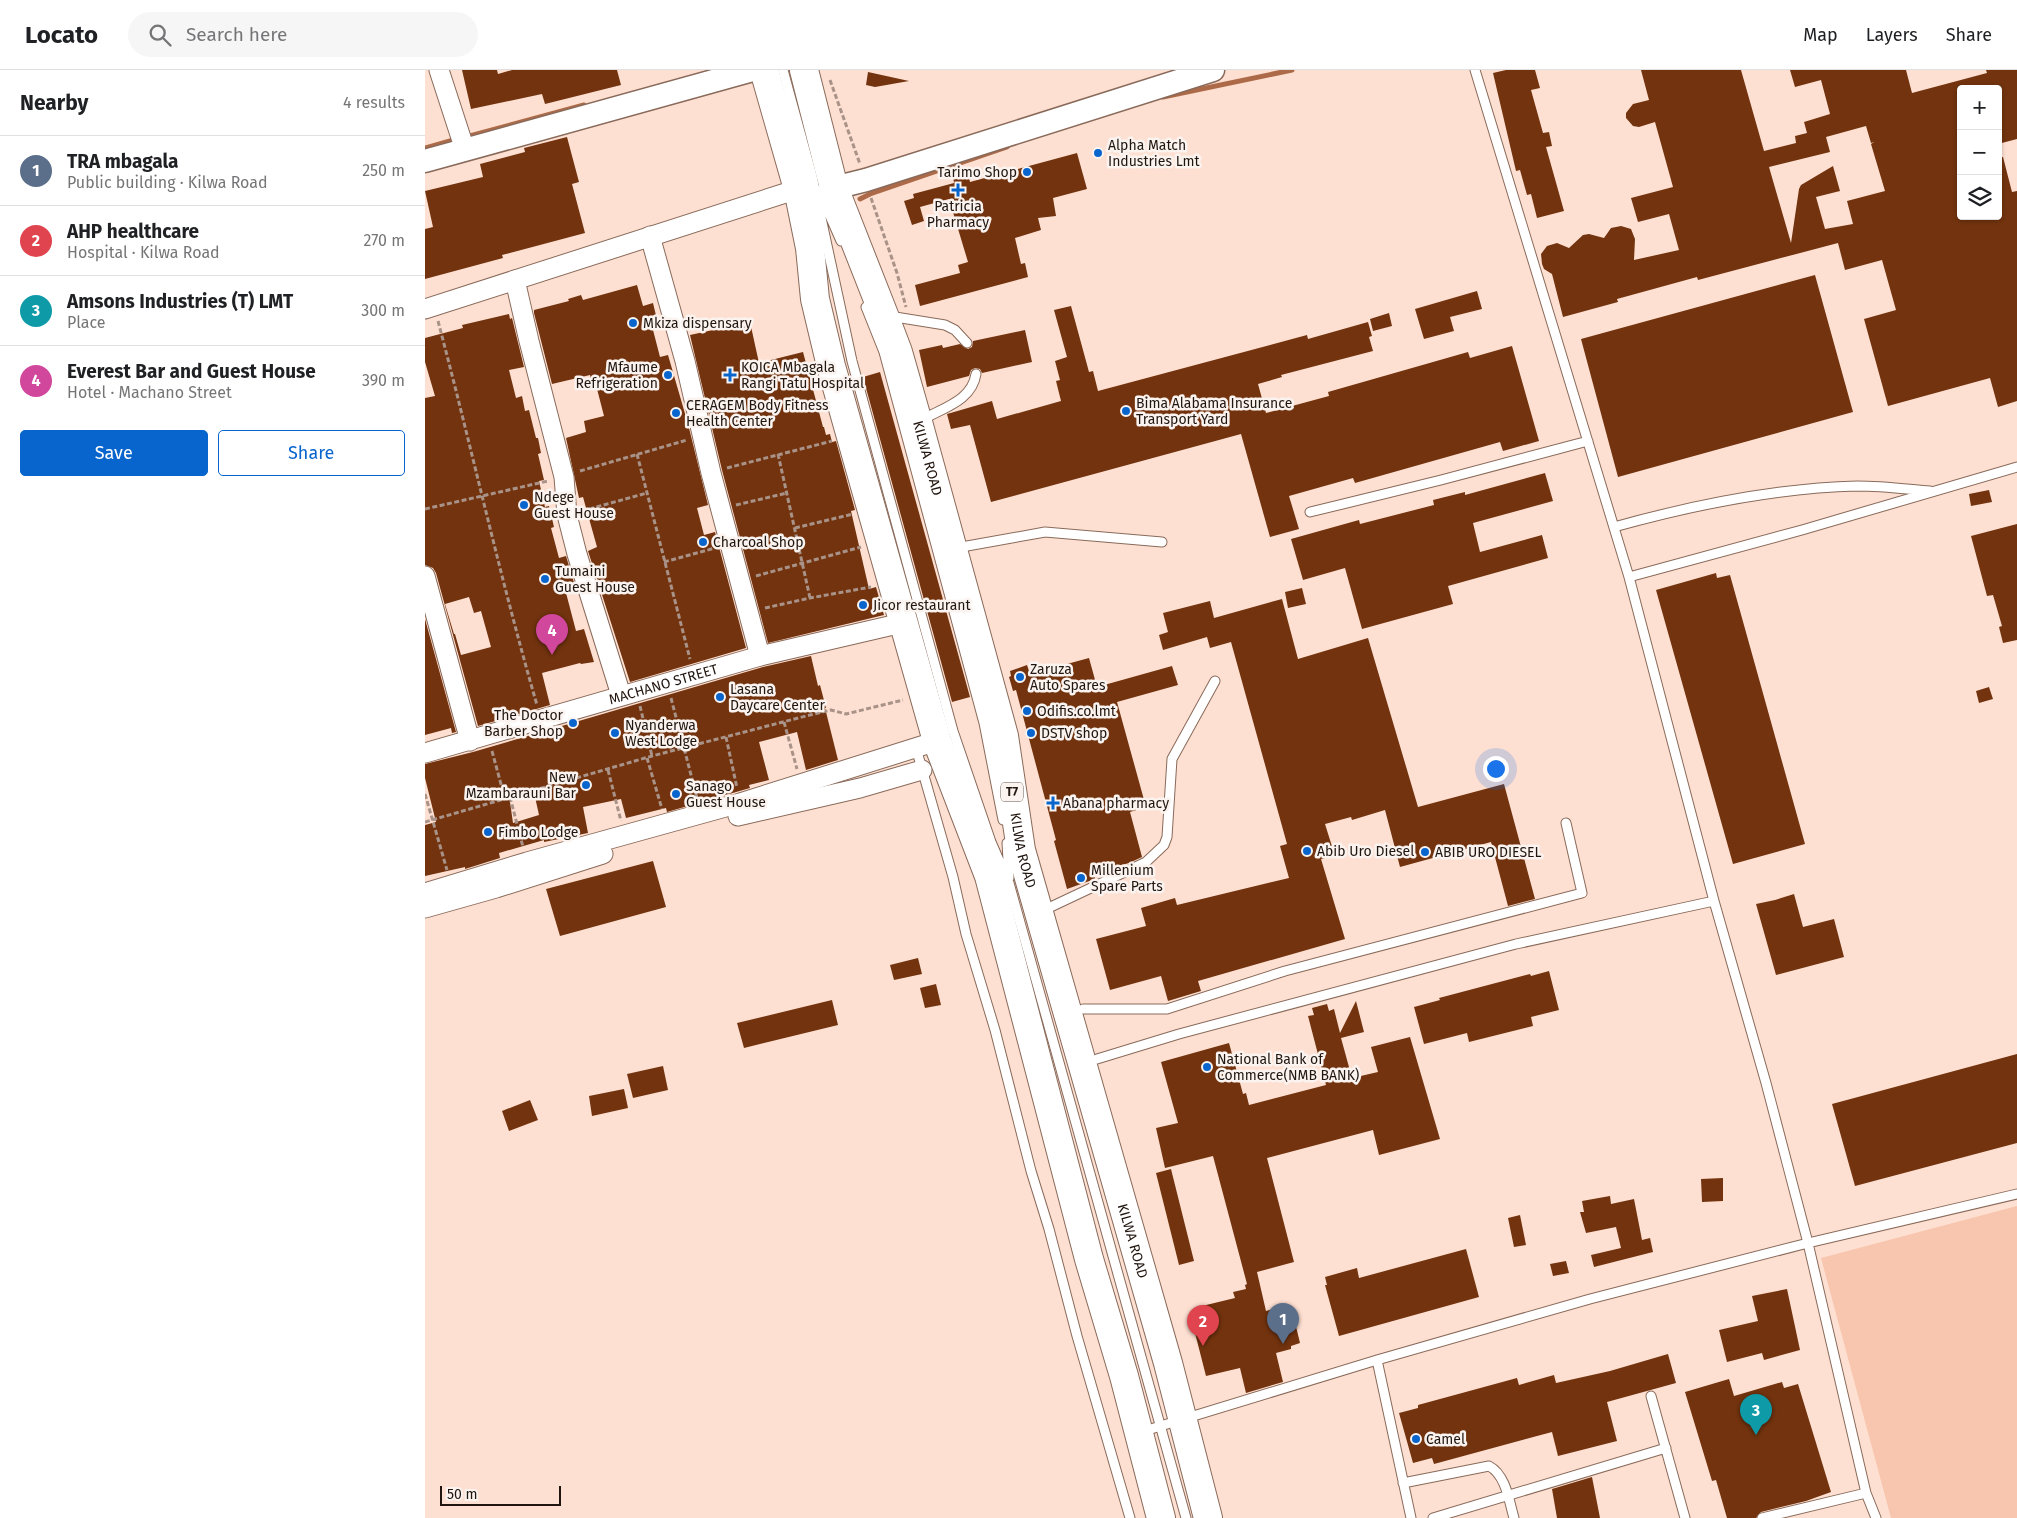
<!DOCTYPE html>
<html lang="en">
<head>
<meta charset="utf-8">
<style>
  :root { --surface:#fff; --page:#f6f6f6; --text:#202124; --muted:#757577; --line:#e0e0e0; --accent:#0865cd }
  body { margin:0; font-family:"Fira Sans",sans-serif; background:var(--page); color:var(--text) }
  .controls { position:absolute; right:15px; top:15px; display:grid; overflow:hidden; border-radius:5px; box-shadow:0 1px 4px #0004 }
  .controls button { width:45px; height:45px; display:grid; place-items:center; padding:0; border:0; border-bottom:1px solid var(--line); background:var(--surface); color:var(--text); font:25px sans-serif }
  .scale { position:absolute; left:15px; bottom:12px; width:121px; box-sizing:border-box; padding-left:5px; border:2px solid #21150f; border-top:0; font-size:14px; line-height:18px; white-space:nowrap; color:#21150f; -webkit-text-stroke:4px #faf3ef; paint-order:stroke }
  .you { position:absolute; left:1070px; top:698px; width:18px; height:18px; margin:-12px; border:4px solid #fff; border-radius:50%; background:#1a73e8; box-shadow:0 0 0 8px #1a73e833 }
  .badge { display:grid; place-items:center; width:32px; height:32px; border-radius:50%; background:var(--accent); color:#fff; font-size:16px; font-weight:700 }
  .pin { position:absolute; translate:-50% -41px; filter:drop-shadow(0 1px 2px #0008) }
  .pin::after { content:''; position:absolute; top:26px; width:18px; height:15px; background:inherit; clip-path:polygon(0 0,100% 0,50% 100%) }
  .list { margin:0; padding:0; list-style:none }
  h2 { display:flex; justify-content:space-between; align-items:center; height:65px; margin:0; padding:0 20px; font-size:21px }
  h2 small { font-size:16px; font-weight:400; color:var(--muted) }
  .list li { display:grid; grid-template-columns:32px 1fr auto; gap:15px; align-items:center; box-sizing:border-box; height:70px; padding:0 20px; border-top:1px solid var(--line) }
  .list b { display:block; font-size:19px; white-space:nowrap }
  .list p { margin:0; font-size:16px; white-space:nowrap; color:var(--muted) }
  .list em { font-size:16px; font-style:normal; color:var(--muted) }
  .actions { display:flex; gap:10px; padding:15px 20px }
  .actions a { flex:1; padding:11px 0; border:1px solid var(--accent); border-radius:5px; text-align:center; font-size:18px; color:var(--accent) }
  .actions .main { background:var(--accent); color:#fff }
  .icon { flex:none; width:28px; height:28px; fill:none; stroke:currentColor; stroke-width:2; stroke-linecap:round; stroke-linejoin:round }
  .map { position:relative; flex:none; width:1592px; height:1448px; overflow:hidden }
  header { display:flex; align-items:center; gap:30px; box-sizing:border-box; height:70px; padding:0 25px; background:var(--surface); border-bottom:1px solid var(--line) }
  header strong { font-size:24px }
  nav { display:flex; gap:28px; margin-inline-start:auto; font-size:18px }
  .search { width:350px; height:45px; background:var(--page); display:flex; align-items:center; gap:12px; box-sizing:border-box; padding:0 18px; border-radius:28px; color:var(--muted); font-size:19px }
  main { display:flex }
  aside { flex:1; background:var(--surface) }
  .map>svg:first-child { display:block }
  .green { fill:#f8c6ae }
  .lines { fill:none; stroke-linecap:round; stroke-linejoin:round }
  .stream { stroke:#ad6a48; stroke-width:5 }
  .building { fill:#72330e; fill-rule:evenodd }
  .service-casing { stroke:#896a5a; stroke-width:11 }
  .minor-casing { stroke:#896a5a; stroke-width:21 }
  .tertiary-casing { stroke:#896a5a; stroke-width:25 }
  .trunk-casing { stroke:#896a5a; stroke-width:30 }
  .path { stroke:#a99287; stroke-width:3; stroke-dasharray:5 2.5; stroke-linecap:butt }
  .service { stroke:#fff; stroke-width:9 }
  .minor { stroke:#fff; stroke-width:19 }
  .tertiary { stroke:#fff; stroke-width:22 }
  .trunk { stroke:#fff; stroke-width:28 }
  .poi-dot { fill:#0865cd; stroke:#faf3ef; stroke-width:2 }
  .labels { text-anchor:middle; stroke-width:5; stroke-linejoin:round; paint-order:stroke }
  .shield { fill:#faf3ef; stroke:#625852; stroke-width:1 }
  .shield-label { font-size:12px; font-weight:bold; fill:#21150f }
  .poi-label { font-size:14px; fill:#21150f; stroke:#faf3ef; text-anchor:start }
  .street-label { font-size:14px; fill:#21150f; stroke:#faf3ef }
</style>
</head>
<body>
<header>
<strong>Locato</strong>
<div class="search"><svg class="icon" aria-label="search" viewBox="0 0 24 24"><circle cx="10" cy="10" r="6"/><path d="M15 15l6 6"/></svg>Search here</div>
<nav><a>Map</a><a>Layers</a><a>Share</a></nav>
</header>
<main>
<aside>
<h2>Nearby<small>4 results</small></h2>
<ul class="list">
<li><span class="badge" style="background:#5c6f8a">1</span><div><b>TRA mbagala</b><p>Public building · Kilwa Road</p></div><em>250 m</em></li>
<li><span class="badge" style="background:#e0444e">2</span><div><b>AHP healthcare</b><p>Hospital · Kilwa Road</p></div><em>270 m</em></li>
<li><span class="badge" style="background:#0f9aa8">3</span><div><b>Amsons Industries (T) LMT</b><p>Place</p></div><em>300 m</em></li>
<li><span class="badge" style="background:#d1479c">4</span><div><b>Everest Bar and Guest House</b><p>Hotel · Machano Street</p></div><em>390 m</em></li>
</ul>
<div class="actions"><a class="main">Save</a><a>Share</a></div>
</aside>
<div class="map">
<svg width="1592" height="1448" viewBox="0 0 1592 1448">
  <rect width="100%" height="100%" fill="#fee0d2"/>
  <path class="green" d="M1592 1136V1448H1466L1396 1188Z"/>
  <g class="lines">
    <path class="stream" d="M738 27 867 0
      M41 67 159 35
      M0 78 32 69
      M435 129 445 124 582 77"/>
  </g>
  <path class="building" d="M37 0H72L73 4 87 0H192L196 15 120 34 117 24 46 39Z
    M1081 0H1110L1115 18 1106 20 1118 63 1124 62 1127 76 1121 77 1139 141 1112 148 1106 124 1102 125 1095 100 1091 101 1068 3Z
    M1216 0H1316L1339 81 1371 73 1370 66 1382 63 1379 52 1405 44 1396 10 1370 17 1365 0H1481L1487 23 1562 3 1561 0H1592V69L1573 74V19H1536V146H1573V88L1578 87 1587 122 1592 121V331L1573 337 1565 308 1463 336 1439 249 1471 240 1457 190 1420 200 1413 173 1273 210 1272 207 1192 229 1193 232 1138 247 1127 204 1119 199 1117 194 1116 184 1122 176 1132 173 1144 178 1158 165 1164 164 1179 168 1186 158 1196 156 1206 159 1210 169 1209 190 1254 180 1244 144 1213 152 1206 128 1248 117 1230 52 1214 57 1208 56 1201 48V43L1208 34 1224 30ZM1441 56 1446 73 1449 72 1446 74 1460 121 1422 131 1428 154 1400 159 1391 127 1415 121 1408 96 1376 115 1374 119 1366 173 1344 97 1405 82 1401 67Z
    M443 2 484 11 450 17 441 15Z
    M142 67 154 112 147 114 160 163 77 185 78 188 0 209V159L8 157 0 121 58 107 55 94 100 82 99 78Z
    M652 83 662 119 628 128 631 146 613 148 616 160 590 168 596 194 600 193 603 207 495 236 490 215 535 203 533 195 543 192 524 129 495 137 499 151 487 155 479 131 489 128 488 124 529 113 528 106 543 103 545 112Z
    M1390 205 1428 342 1193 407 1156 269Z
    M212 215 218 236 228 233 234 258 228 260 235 287 243 285 263 354 283 435 272 438 279 465 290 462 321 578 205 612 163 481 172 477 158 427 154 428 141 368 161 362 159 351 179 346 171 315 168 316 165 305 127 314 109 243V240L144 231 143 229 156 225 158 230Z
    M1052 221 1057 239 1025 247 1029 261 999 269 990 239Z
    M646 236 664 302 668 301 673 321 882 265 883 269 943 252 947 266 944 267 948 281 856 305 857 307 833 314 841 343 904 326 903 322 1043 282 1045 288 1087 276 1114 371 1078 381 1075 372 930 413 928 408 864 426 874 459 845 467 816 364 566 432 545 355 526 359 522 344 567 331 572 349 636 331 631 311 635 310 630 291 642 287 629 240Z
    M964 243 967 256 948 261 945 249Z
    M84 244 85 249 87 248 99 297 84 300 91 328 97 326 100 341 104 340 111 368H113L116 383 113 384 119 410 114 411 120 437 124 436 129 457 126 458 134 488 141 486 150 516 140 519 151 561 159 559 169 592 156 594 155 593 117 603 125 635 53 656 11 503 8 498 0 495V328L10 326 0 292V268L38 258 37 255ZM44 527 49 543 56 541 66 577 36 585 30 564H29L20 534Z
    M325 252 334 293 378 282 398 357H399L401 365 405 364 407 372 411 371 430 440 426 441 444 519 451 517 459 545 343 573 297 400 265 265Z
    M600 260 607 292 557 303 555 299 550 298 546 300 544 306 502 317 494 280 517 275 518 278 535 274 543 279 547 277 548 271Z
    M455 302 545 627 527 632 438 307Z
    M1120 403 1128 431 1048 453 1055 482 1117 465 1123 488 1023 516 1028 534 937 559 920 498 878 510 866 469 934 450 935 454 1009 435 1008 430 1040 422V425Z
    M1564 420 1567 432 1546 436 1544 424Z
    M1592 454V570L1578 573 1574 557 1577 556 1568 525 1562 526 1546 466Z
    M1291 503 1292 508 1305 505 1380 774 1308 794 1231 520Z
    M877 518 881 534 863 538 860 522Z
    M857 529 873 589 943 568 993 737 1079 714 1110 829 1083 836 1066 772 975 797 960 740 927 750 926 747 900 754 910 786 896 789 920 869 773 911 776 921 743 931 736 906 685 920 671 869 721 856 716 838 750 828 752 835 864 808 855 776 862 774 806 572 785 578 782 567 738 580 734 565 743 562 738 543 785 531 789 548Z
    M0 549 31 662 27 663 26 658 0 665Z
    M386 586 393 616 395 615 401 638H400L413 690 381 700 372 662 334 672 344 710 324 715 325 718 242 742 241 738 201 748 196 729 158 737 163 763 119 772V770L74 783 75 788 40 799V797L0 806V755L11 752 0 708V694L48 682 338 597ZM108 718 114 745 88 753 84 725Z
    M664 588 672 617 747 596 753 615 692 632 721 737 705 742 717 787 704 793 669 803 670 809 642 819 629 771 631 770 591 620 588 621 584 607 586 606 585 601 602 595 605 604Z
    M1564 617 1568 629 1554 633 1551 621Z
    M228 791 241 837 135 866 121 819Z
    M1369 824 1378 857 1409 849 1419 887 1351 905 1331 834 1350 830Z
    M493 888 497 904 469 910 465 895Z
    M1124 901 1134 940 1106 947 1108 956 1044 972 1042 963 999 974 989 937 1015 930 1014 928 1105 904 1106 906Z
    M511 914 516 935 500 938 495 918Z
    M407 930 413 955 319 978 312 953Z
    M931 931 939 962 916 968 927 1008 953 1002 946 977 985 967 1015 1069 954 1085 948 1060 842 1088 869 1192 832 1202 841 1241 855 1237 856 1242 867 1240 875 1273 866 1276V1279L851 1283 858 1312 821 1323 815 1298 781 1306 770 1263 783 1260 777 1236 810 1228 808 1222 821 1219 820 1215 822 1214 788 1086 740 1098 731 1058 753 1053 736 992 804 973 818 1024 821 1023 824 1035 901 1015 883 946 889 945 887 938 902 934 904 941 909 939 915 963Z
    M1592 984V1073L1430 1116 1407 1034Z
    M238 996 243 1020 208 1028 202 1004Z
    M199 1019 203 1038 167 1046 164 1026Z
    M105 1030 113 1050 84 1061 77 1041Z
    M746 1099 769 1191 754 1195 731 1103Z
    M1298 1108V1131L1277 1132 1276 1109Z
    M1185 1126 1186 1134 1209 1129 1217 1170 1225 1168 1228 1182 1169 1197 1166 1185 1196 1178 1191 1157 1161 1163 1155 1142H1159L1157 1131Z
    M1095 1145 1101 1175 1089 1177 1083 1148Z
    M1041 1179 1054 1227 914 1266 900 1215H902L900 1207 932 1198 934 1208Z
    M1141 1191 1144 1203 1128 1206 1125 1194Z
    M1362 1219 1375 1280 1339 1290 1337 1283 1302 1292 1294 1260 1333 1251 1327 1226Z
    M1243 1284 1251 1313 1182 1332 1192 1371 1133 1386 1127 1362 1009 1394 1007 1388 988 1393 974 1343 993 1338V1335L1092 1308 1094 1315 1129 1305 1131 1313 1185 1301Z
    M1304 1309 1309 1326 1357 1312 1359 1318 1373 1314 1406 1422 1381 1431 1336 1442 1331 1448H1302L1291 1410 1287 1411 1260 1322Z
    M1167 1407 1175 1448H1132L1127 1419Z"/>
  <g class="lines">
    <defs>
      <path id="service" d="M358 0 387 106 427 291 528 661 566 772 584 813 761 1448
        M1050 0 1204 507 1289 831 1341 1013 1383 1173 1441 1423 1451 1448
        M394 121 416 171
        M441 237 459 282 559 653 578 750
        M464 246 520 255 530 260 542 273
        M497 350C517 338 547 331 551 304
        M885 442 1016 410 1163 371
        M1189 457C1268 435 1350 418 1432 416 1456 416 1481 419 1505 421
        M531 478 620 462 737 472
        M1204 507 1377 460 1592 397
        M491 678 528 807 541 864 570 960 606 1101 624 1159 652 1266 705 1448
        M582 773 584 808
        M615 842 721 792 739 775 742 767 747 689 790 611
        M658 939H742L860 901 1157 823 1141 753
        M672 989 754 964 1091 874 1289 831
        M952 1290 986 1448
        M1226 1326 1260 1448
        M716 1362 952 1290 1165 1229 1383 1173 1592 1124
        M978 1413 1064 1396C1081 1405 1084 1431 1089 1448
        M1008 1448 1241 1378
        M1337 1448 1441 1423"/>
      <g id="minor">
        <path d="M14 0 40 80"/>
        <path d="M225 166 260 291 286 403 335 586"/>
        <path d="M90 210 104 271 139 407 142 445 152 484 196 625"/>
        <path d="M0 239 373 119"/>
        <path d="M0 506 45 671"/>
        <path id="s1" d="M0 683 335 586 477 553"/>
        <path d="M313 746 435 718 497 700"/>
        <path d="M0 823 102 792 315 733 512 671"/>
        <path d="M0 838 71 818 178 784"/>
      </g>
      <path id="tertiary" d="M0 91 328 0
        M409 118 441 110 788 0"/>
      <g id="trunk">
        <path d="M339 0 373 119 385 178 390 229 406 296 512 671 564 806 664 1189 699 1306 736 1448"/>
        <path id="s2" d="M379 0 409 118 459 245 473 282 493 352 579 666 596 780 743 1293 783 1448"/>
      </g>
    </defs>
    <use href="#service" class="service-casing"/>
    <use href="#minor" class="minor-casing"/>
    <use href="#tertiary" class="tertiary-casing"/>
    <use href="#trunk" class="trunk-casing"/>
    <path class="path" d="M405 10 435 94
      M446 128 472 203 481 237
      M13 251C47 379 75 508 112 635
      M212 384 265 589
      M353 384 385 528
      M302 398 407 371
      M155 401 262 370
      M311 435 362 423
      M0 439 123 411
      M157 441 222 423
      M370 458 428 444
      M239 492 290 478
      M331 506 436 477
      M340 538 385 528 446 517
      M246 628 272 728
      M215 636 227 686
      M359 652 372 699
      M301 667 312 718
      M67 681 80 729
      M222 688 237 739
      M183 700 196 751
      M0 724 22 800
      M85 727 98 777
      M0 752 227 686 381 646 406 640 421 644 478 630"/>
    <use href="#service" class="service"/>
    <use href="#minor" class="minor"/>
    <use href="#tertiary" class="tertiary"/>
    <use href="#trunk" class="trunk"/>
  </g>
  <g class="poi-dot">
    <circle cx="673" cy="83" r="5"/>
    <circle cx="602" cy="102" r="5"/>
    <path d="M530.5 112.5h5v5h5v5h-5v5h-5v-5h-5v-5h5z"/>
    <circle cx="208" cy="253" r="5"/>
    <circle cx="243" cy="305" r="5"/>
    <path d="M302.5 297.5h5v5h5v5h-5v5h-5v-5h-5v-5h5z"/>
    <circle cx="701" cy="341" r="5"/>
    <circle cx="251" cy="343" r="5"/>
    <circle cx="99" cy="435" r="5"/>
    <circle cx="278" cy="472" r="5"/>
    <circle cx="120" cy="509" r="5"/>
    <circle cx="438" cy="535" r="5"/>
    <circle cx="595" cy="607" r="5"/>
    <circle cx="295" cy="627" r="5"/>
    <circle cx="602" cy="641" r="5"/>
    <circle cx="148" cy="653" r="5"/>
    <circle cx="190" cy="663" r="5"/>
    <circle cx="606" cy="663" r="5"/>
    <circle cx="161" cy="715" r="5"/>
    <circle cx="251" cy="724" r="5"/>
    <path d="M625.5 725.5h5v5h5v5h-5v5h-5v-5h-5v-5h5z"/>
    <circle cx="63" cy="762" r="5"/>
    <circle cx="882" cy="781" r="5"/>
    <circle cx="1000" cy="782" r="5"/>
    <circle cx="656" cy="808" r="5"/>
    <circle cx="782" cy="997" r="5"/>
    <circle cx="991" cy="1369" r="5"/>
  </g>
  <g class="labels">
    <rect class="shield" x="576" y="712.5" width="22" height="19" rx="4"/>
    <g class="shield-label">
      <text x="587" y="726">T7</text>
    </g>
    <g class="poi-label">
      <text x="683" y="80">Alpha Match<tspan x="683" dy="16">Industries Lmt</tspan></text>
      <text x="592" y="107" text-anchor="end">Tarimo Shop</text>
      <text x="533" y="141" text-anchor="middle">Patricia<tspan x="533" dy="16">Pharmacy</tspan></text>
      <text x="218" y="258">Mkiza dispensary</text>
      <text x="233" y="302" text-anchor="end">Mfaume<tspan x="233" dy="16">Refrigeration</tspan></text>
      <text x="316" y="302">KOICA Mbagala<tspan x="316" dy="16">Rangi Tatu Hospital</tspan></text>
      <text x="711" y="338">Bima Alabama Insurance<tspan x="711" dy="16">Transport Yard</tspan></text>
      <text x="261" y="340">CERAGEM Body Fitness<tspan x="261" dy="16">Health Center</tspan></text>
      <text x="109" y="432">Ndege<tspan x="109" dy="16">Guest House</tspan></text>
      <text x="288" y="477">Charcoal Shop</text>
      <text x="130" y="506">Tumaini<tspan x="130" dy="16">Guest House</tspan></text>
      <text x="448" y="540">Jicor restaurant</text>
      <text x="605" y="604">Zaruza<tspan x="605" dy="16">Auto Spares</tspan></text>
      <text x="305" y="624">Lasana<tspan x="305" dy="16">Daycare Center</tspan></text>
      <text x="612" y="646">Odifis.co.lmt</text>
      <text x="138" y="650" text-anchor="end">The Doctor<tspan x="138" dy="16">Barber Shop</tspan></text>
      <text x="200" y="660">Nyanderwa<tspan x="200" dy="16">West Lodge</tspan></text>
      <text x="616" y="668">DSTV shop</text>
      <text x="151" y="712" text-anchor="end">New<tspan x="151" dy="16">Mzambarauni Bar</tspan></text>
      <text x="261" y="721">Sanago<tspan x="261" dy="16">Guest House</tspan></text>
      <text x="638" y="738">Abana pharmacy</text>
      <text x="73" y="767">Fimbo Lodge</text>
      <text x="892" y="786">Abib Uro Diesel</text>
      <text x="1010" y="787">ABIB URO DIESEL</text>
      <text x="666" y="805">Millenium<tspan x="666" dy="16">Spare Parts</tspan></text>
      <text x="792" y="994">National Bank of<tspan x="792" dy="16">Commerce(NMB BANK)</tspan></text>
      <text x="1001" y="1374">Camel</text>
    </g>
    <g class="street-label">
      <text dy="5" stroke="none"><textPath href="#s2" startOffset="408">KILWA ROAD</textPath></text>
      <text dy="5" stroke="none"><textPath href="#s1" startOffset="248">MACHANO STREET</textPath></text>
      <text dy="5" stroke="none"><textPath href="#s2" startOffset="812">KILWA ROAD</textPath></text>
      <text dy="5" stroke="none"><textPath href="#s2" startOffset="1218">KILWA ROAD</textPath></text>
    </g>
  </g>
</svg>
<div class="controls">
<button>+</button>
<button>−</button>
<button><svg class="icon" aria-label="layers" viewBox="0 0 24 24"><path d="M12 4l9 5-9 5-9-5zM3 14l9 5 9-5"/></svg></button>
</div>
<div class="scale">50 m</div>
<div class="you"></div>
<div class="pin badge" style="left:858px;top:1274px;background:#5c6f8a">1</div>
<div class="pin badge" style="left:778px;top:1276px;background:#e0444e">2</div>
<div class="pin badge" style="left:1331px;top:1365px;background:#0f9aa8">3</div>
<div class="pin badge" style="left:127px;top:585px;background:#d1479c">4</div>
</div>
</main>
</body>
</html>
